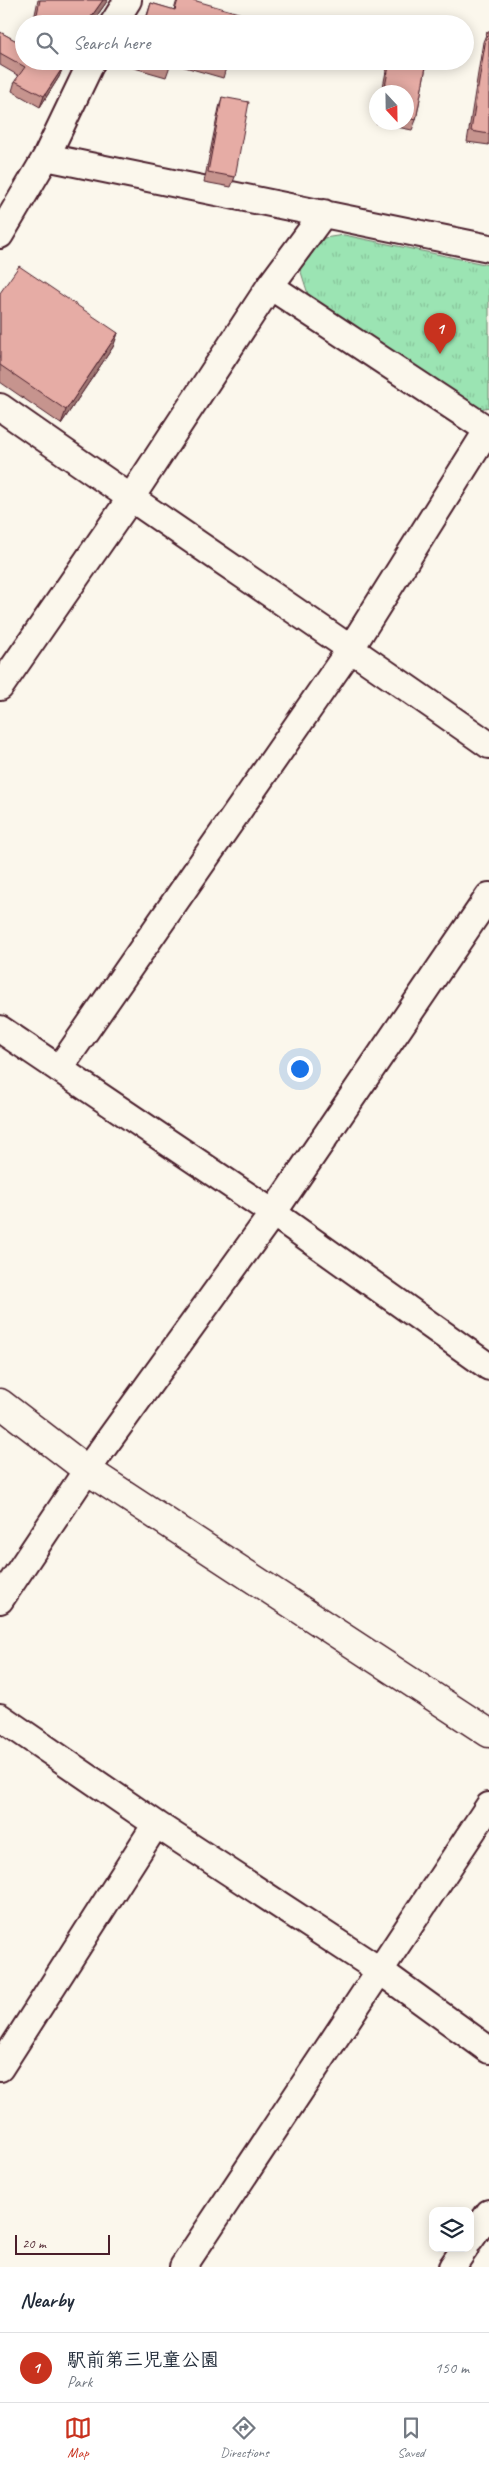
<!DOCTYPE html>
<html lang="en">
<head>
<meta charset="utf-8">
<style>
  :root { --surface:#fff; --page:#f6f6f7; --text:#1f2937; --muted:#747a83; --line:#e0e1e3; --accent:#c8321e }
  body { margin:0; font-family:Caveat,"Klee One",sans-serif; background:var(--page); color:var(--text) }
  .controls { position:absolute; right:15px; bottom:15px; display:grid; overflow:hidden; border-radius:10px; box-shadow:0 2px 12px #0003 }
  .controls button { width:45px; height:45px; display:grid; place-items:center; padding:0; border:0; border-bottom:1px solid var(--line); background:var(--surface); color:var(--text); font:25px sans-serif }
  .compass { position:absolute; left:369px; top:85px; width:45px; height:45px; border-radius:50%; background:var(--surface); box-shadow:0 2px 12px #0003; rotate:158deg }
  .scale { position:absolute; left:15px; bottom:12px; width:95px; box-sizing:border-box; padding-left:5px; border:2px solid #4a1f2b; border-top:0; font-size:14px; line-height:18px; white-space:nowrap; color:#4a1f2b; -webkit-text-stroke:4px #fbf7ec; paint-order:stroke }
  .you { position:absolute; left:299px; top:1068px; width:18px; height:18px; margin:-12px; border:4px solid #fff; border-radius:50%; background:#1a73e8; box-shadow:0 0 0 8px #1a73e833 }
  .badge { display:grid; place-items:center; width:32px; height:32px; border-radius:50%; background:var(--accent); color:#fff; font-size:16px; font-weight:700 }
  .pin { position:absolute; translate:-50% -41px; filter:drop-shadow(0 1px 2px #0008) }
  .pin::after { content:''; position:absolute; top:26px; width:18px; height:15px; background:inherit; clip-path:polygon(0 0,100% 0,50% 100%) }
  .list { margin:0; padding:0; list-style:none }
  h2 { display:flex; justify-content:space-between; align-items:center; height:65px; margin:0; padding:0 20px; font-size:21px }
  h2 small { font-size:16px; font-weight:400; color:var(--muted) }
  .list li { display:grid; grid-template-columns:32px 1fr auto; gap:15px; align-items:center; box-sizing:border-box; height:70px; padding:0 20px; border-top:1px solid var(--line) }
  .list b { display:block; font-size:19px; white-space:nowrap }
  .list p { margin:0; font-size:16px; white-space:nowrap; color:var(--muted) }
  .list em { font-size:16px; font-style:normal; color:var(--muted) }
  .icon { flex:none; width:28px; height:28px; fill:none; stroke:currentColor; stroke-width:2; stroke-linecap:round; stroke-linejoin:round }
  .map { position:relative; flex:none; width:489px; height:2267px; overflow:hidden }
  .search { position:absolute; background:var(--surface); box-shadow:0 2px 12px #0003; left:15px; right:15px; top:15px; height:55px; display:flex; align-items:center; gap:12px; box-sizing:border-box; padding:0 18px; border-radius:28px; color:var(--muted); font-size:19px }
  .sheet { height:135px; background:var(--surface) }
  nav { display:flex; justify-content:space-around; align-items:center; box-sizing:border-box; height:70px; border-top:1px solid var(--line); background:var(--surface); font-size:14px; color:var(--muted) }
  nav a { display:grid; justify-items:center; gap:2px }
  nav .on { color:var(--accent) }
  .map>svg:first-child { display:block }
  .park { fill:url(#park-tufts); stroke:#72826f }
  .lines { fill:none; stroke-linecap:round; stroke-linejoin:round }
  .minor-casing { stroke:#4a1f2b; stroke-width:30 }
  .tertiary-casing { stroke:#4a1f2b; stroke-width:31 }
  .minor { stroke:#fbf7ec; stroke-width:26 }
  .tertiary { stroke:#fbf7ec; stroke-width:28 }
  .wall { fill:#c6948e; stroke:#4a1f2b }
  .shaded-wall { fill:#a17874; stroke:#4a1f2b }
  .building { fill:#e6aca5; stroke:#4a1f2b }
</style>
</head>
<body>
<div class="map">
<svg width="489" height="2267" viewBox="0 0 489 2267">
  <defs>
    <pattern id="park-tufts" width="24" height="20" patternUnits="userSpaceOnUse" patternTransform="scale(1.25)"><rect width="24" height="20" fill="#9be4b3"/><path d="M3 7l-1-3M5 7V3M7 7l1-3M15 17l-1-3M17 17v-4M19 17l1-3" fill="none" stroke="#87c39a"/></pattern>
  </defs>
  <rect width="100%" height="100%" fill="#fbf7ec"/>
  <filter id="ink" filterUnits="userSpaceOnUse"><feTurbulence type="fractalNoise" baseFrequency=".02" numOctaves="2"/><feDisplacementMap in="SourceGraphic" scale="10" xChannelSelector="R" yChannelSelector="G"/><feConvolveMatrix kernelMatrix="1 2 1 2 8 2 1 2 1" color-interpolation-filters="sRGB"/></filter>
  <g filter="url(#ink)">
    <path class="park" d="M344 235 489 265V407L472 411 308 294 300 269 324 238Z"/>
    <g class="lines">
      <defs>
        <path id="minor" d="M113 24 128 0
          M46 157 489 248
          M0 235 46 157 92 61
          M270 286 488 430
          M0 407C162 521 327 631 489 745
          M0 687 130 499 270 286 324 213
          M0 1029 273 1213 489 1367
          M59 1069 351 648 489 428
          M0 1600 87 1470 273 1213 489 896
          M0 1717 156 1824 379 1970 489 2050
          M0 2068 156 1824
          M470 2240 489 2213
          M183 2267 489 1806
          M452 2267 465 2248"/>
        <path id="tertiary" d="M0 1403 87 1470 489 1733"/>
      </defs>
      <use href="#minor" class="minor-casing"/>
      <use href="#tertiary" class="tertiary-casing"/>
      <use href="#minor" class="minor"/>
      <use href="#tertiary" class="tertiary"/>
    </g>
    <path class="wall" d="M38 0H108L91 24H33Z
      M177 0 239 24H144L151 3 174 10Z
      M0 32 63 67 59 77 40 107 12 91 15 81 19 76 0 65Z
      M487 32H489V145L467 142 483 42Z
      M133 61H228L223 78 171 63 166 77 131 67Z
      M388 61H427L416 120 412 130 376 123V120V122H406V92H382Z
      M222 97 235 177 231 187 204 182 219 108Z
      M0 293 118 333 113 347 61 424 0 382Z"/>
    <path class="shaded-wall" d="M103 0H108L91 24H86Z
      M63 67 59 77 40 107 44 96Z
      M118 333 113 347 61 424 66 410Z"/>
    <path class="building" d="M40 0H103L86 24H60L36 19Z
      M178 0H193L242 14 239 24H145L151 3 175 10Z
      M0 32 24 45V61H53L63 67 44 96 15 81 25 67 0 53Z
      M487 32H489V134L471 131Z
      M163 61H172L171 64Z
      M218 61H228V64Z
      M390 61H427L416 120 406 118V92H384Z
      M222 97 249 102 235 177 208 172Z
      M19 266 118 333 66 410 0 365V293Z"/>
  </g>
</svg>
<div class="controls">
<button><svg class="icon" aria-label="layers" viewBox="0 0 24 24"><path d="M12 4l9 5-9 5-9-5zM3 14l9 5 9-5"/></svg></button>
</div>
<svg class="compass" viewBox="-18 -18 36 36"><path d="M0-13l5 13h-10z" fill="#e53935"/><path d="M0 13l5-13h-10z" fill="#747a83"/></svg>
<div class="scale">20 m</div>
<div class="you"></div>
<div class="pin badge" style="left:440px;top:354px">1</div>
<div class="search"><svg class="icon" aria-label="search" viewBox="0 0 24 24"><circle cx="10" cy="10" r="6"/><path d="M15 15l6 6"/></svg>Search here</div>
</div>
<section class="sheet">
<h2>Nearby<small></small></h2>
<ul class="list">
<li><span class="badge">1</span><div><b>駅前第三児童公園</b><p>Park</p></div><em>150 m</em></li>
</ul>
</section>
<nav>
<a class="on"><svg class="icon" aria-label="map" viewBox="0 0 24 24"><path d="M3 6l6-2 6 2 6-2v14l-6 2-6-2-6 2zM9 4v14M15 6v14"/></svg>Map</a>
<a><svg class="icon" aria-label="directions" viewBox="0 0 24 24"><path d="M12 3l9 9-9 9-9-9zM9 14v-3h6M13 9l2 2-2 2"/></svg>Directions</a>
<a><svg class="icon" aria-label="saved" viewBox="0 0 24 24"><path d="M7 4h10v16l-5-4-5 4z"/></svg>Saved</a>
</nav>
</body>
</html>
